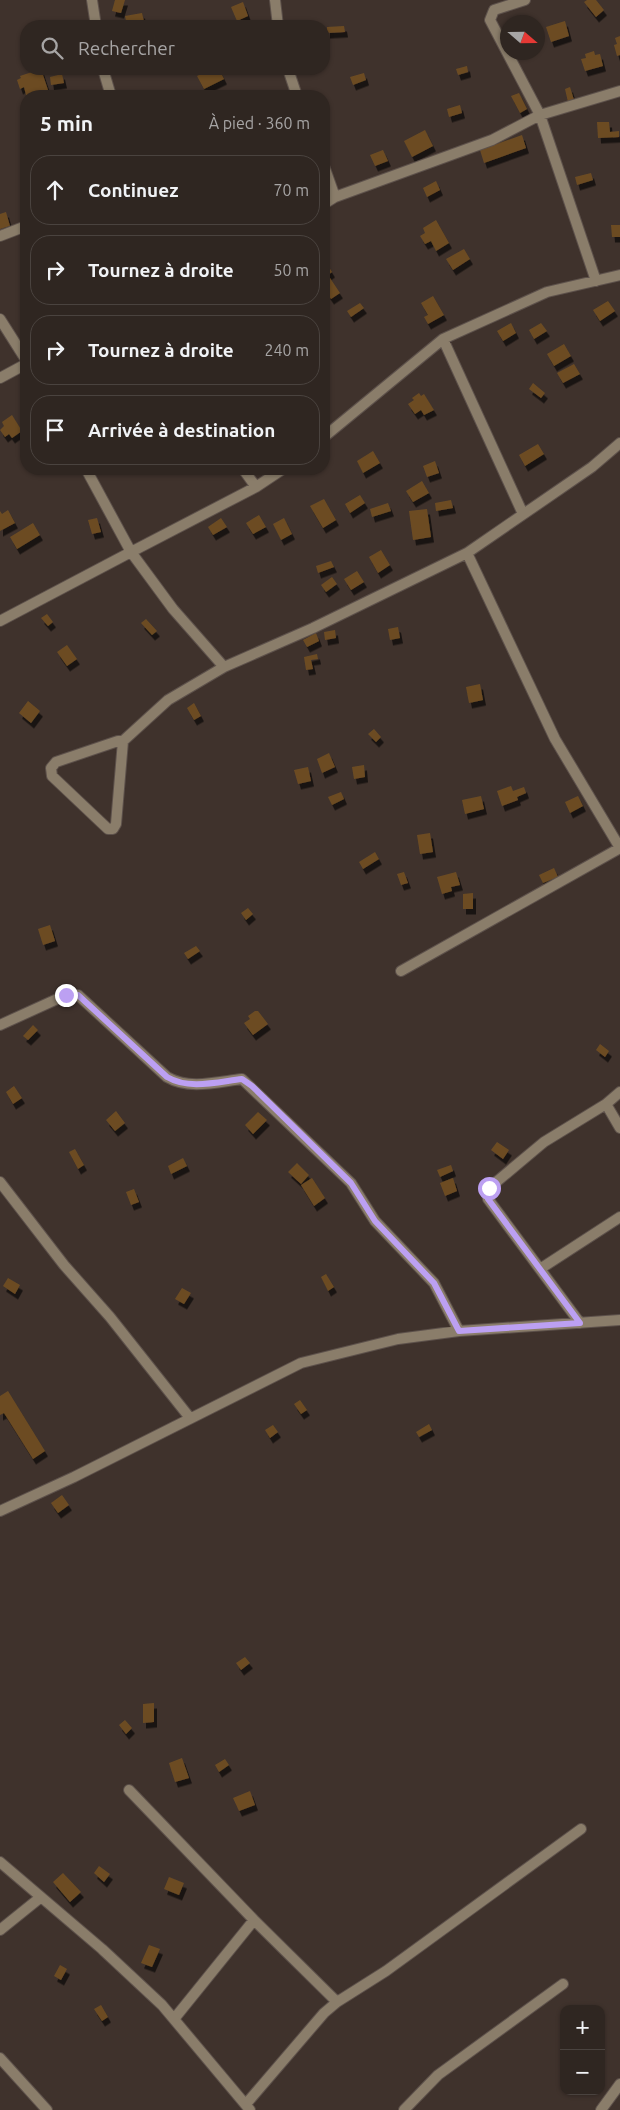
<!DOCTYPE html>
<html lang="fr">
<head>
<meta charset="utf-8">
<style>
  :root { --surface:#2f2621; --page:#372e2a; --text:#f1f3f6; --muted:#a7a5a5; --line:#4a433f }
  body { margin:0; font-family:Ubuntu,sans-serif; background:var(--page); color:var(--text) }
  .controls { position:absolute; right:15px; bottom:15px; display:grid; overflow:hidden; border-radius:10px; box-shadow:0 1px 4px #0004 }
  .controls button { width:45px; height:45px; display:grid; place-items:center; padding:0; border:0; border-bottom:1px solid var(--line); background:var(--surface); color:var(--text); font:25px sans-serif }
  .compass { position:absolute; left:500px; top:15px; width:45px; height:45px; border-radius:50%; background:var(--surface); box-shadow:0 1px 4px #0004; rotate:110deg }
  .stop { position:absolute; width:15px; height:15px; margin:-11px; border:4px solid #bca0f2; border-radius:50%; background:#fff }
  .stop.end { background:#bca0f2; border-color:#fff; box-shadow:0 1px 5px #0008 }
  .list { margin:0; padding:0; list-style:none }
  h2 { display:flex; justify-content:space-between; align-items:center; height:65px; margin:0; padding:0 20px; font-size:21px }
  h2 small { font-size:16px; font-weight:400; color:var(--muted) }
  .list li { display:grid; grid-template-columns:32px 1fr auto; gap:15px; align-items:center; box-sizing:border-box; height:70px; margin:0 10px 10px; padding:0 10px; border:1px solid var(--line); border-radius:20px }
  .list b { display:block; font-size:19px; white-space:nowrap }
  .list em { font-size:16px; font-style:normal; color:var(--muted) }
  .icon { flex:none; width:28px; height:28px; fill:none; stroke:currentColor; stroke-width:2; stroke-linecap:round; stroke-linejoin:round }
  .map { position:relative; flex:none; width:620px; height:2110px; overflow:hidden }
  .search { position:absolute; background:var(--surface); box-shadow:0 1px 4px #0004; left:20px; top:20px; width:310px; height:55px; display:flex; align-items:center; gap:12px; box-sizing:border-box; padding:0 18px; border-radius:20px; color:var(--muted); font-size:19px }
  .panel { position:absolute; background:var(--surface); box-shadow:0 1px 4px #0004; left:20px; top:90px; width:310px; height:385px; border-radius:20px }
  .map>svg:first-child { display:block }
  .building { fill:#6c4c24; filter:url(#shadow) }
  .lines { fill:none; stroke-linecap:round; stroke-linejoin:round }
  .street-casing { stroke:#5d514b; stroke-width:12 }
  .street { stroke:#8a7d6a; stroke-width:10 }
  .route { stroke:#bca0f2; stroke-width:6 }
</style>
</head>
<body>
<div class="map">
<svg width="620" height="2110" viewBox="0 0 620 2110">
  <defs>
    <filter id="shadow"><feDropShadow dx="3" dy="5.5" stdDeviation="0" flood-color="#0009"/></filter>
  </defs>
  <rect width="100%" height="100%" fill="#3f322c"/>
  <path class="building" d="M115 0H125L121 13 112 11Z
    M587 0H596L604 10 596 17 584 2Z
    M243 2 248 16 237 21 231 7Z
    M142 13 145 26H127L125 16Z
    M565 21 569 36 551 42 546 27Z
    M344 26 345 32 327 33V27Z
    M620 36V55L617 56 614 45 617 44 615 38Z
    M594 51 595 55 600 54 603 66 585 71 581 59 586 58 585 54Z
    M467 66 468 72 458 75 456 69Z
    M41 69 48 90 32 96V93L26 95 24 87 20 89 17 80 21 78 20 76Z
    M211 69H219L224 79 204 89 197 76Z
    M364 73 366 80 353 85 350 77Z
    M62 74 64 83 51 85 50 77Z
    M570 87 574 100 568 102 565 89Z
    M519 93 527 109 520 113 511 96Z
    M460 105 462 113 449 117 447 109Z
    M597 122H609L610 132 619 131V137L598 138Z
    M425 130 433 146 412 157 404 141Z
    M522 135 526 148 484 163 480 150Z
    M383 150 388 161 375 166 370 155Z
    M591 173 593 180 577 185 575 177Z
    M436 181 440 190 427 197 423 188Z
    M6 212 10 226 0 229V214Z
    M436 220 449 243 436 251 431 241 425 244 420 236 425 233 423 228Z
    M611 225H620V237H612Z
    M464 249 470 259 453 270 446 259Z
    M324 259 332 272 324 278Z
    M330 278 340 293 331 299 324 289V282Z
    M433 296 444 315 428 324 424 317 428 315 421 303Z
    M608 301 615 311 600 321 593 310Z
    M360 303 364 308 351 317 347 311Z
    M511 323 516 333 503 341 497 331Z
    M541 323 547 331 534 339 529 330Z
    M564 344 571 356 554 366 547 354Z
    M574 364 580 374 563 383 557 373Z
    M533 383 545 393 541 398 529 389Z
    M419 393 421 396 424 394 434 410 424 415 421 410 415 414 408 404 414 400 412 398Z
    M12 415 22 431 12 438 9 434 5 437 0 430 4 426 2 422Z
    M538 444 544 454 525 466 519 455Z
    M373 451 380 463 363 473 357 461Z
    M435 461 439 473 427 477 423 466Z
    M422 481 429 493 413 502 406 491Z
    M360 495 365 503 350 513 345 504Z
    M324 499 336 520 323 528 310 506Z
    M451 500 453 508 436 511 435 503Z
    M388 503 391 511 372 517 370 509Z
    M427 509 431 537 413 540 409 511Z
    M8 510 15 523 0 531V511L2 514Z
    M259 515 266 527 253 534 246 523Z
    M97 518 101 532 92 534 88 520Z
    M221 518 227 527 213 535 208 527Z
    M284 518 292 534 281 540 273 524Z
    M33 523 40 535 17 549 10 537Z
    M381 550 390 565 378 573 369 557Z
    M331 561 334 567 318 573 316 566Z
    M357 571 364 582 351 590 344 579Z
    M332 577 337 584 326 592 321 585Z
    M47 614 53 622 48 626 41 618Z
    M146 619 157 631 152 635 141 623Z
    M398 627 400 638 390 640 388 629Z
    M335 630 336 638 325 640 324 632Z
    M316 633 319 641 307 647 303 640Z
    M67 645 77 659 67 666 57 652Z
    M317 654 318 659 311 660 313 669 306 670 304 657Z
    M480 684 483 700 469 703 466 687Z
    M28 701 40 711 31 723 19 713Z
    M194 703 201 716 194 720 187 708Z
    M374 729 381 737 376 742 368 734Z
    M329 753 335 767 322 773 317 759Z
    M364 765 365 777 354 779 352 767Z
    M308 767 311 781 298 784 294 770Z
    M511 786 513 791 524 787 526 793 517 797 518 800 502 806 497 791Z
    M341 792 344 799 332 805 328 797Z
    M481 796 484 809 465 814 462 800Z
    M578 796 583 806 570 813 565 802Z
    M430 833 433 852 420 854 417 835Z
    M375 852 379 859 363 869 359 862Z
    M554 868 558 877 543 883 539 875Z
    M404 872 408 883 401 885 397 874Z
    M456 872 460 885 451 887 452 891 442 894 437 877Z
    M473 893V909H463V894Z
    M248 908 253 914 246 920 241 913Z
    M50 925 55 941 43 945 38 929Z
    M196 946 200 951 188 959 184 953Z
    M255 1011H258L268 1024 253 1035 244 1023 250 1019 248 1016Z
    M33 1025 38 1030 28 1040 23 1036Z
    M600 1044 609 1051 605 1057 596 1050Z
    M14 1086 22 1098 13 1104 6 1092Z
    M116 1111 125 1123 115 1131 106 1120Z
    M258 1112 267 1120 253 1134 245 1125Z
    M497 1142 509 1150 503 1159 491 1150Z
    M75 1149 84 1165 78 1169 69 1152Z
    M183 1158 187 1166 171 1174 168 1166Z
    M297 1163 309 1175 301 1184 288 1172Z
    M451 1165 453 1171 440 1177 437 1170Z
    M312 1178 325 1198 314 1206 301 1185Z
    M453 1178 457 1191 445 1196 440 1183Z
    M134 1189 139 1202 131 1205 126 1192Z
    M326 1274 334 1287 328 1291 321 1277Z
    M8 1278 20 1285 15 1294 3 1286Z
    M182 1288 191 1293 184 1304 175 1299Z
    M8 1391 45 1451 33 1459 4 1413 0 1415V1396Z
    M300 1400 307 1410 301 1414 294 1404Z
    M429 1424 432 1430 419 1437 416 1432Z
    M273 1425 278 1432 270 1438 265 1430Z
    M62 1495 69 1505 58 1513 51 1503Z
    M245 1657 250 1663 241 1670 236 1663Z
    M154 1703V1722L143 1723V1704Z
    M125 1720 132 1728 126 1734 119 1725Z
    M182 1758 189 1778 175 1782 169 1763Z
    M225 1759 229 1765 219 1772 215 1765Z
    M250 1791 255 1805 239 1811 233 1798Z
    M99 1866 110 1874 104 1882 94 1873Z
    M63 1873 81 1892 70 1902 53 1882Z
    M169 1877 184 1883 179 1895 164 1889Z
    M149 1945 160 1949 152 1967 141 1963Z
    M60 1965 67 1969 61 1980 54 1976Z
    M101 2005 108 2017 102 2021 94 2009Z"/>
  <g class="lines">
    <defs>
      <path id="street" d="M92 0 96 26
        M275 0 278 26
        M525 0 494 10 490 20 540 115 596 281
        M103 69 111 96
        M288 69 297 96
        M324 166 335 197 492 140 540 115 620 91
        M324 204 335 197
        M0 236 26 226
        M0 319 26 360
        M443 339 523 514
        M0 378 26 364
        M324 437 443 339 547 292 620 275
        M86 469 131 552 256 487 283 469
        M243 469 256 487
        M467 553 555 739 620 848
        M0 621 131 552 173 609 224 667 313 628 467 553 592 467 620 443
        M123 741 116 824 113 829H108L52 776 51 768 56 762 118 741H123L168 700 224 667
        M401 971 620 848
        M0 1025 66 995H78L167 1077C189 1090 217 1082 242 1079L351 1183 375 1221 434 1283 459 1331
        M606 1104 620 1128
        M0 1182 64 1265 110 1317 190 1418
        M540 1269 620 1217
        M580 1323 488 1199 487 1193 489 1188 544 1142 606 1104 620 1092
        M0 1511 74 1477 301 1363 398 1339 459 1331 620 1320
        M129 1790 254 1920 337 2002
        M0 1862 102 1949 162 2005 250 2110
        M0 1930 41 1897
        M174 2019 254 1920
        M0 2058 47 2110
        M246 2104 324 2013 337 2002 386 1971 581 1829
        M404 2110 438 2075 563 1984
        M601 2110 620 2084"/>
    </defs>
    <use href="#street" class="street-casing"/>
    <use href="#street" class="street"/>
  </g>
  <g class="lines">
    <path class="route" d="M66 995H78L167 1077C189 1090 217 1082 242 1079L252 1086 351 1183 375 1221 434 1283 459 1331 580 1323 488 1199 487 1193 489 1188"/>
  </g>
</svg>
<div class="controls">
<button>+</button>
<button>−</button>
</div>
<svg class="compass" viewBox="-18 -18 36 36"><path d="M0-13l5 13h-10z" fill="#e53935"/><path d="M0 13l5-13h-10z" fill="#a7a5a5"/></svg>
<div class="stop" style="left:489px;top:1188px"></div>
<div class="stop end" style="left:66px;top:995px"></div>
<div class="search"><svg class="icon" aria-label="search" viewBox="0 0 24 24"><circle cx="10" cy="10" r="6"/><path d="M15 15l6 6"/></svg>Rechercher</div>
<section class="panel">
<h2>5 min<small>À pied · 360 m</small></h2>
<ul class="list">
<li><svg class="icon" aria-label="ahead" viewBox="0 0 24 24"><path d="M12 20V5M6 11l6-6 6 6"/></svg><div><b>Continuez</b></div><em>70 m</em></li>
<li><svg class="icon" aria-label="right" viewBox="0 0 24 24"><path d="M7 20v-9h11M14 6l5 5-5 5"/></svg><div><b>Tournez à droite</b></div><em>50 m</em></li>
<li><svg class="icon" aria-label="right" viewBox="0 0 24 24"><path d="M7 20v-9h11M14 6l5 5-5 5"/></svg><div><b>Tournez à droite</b></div><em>240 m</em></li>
<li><svg class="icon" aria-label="arrive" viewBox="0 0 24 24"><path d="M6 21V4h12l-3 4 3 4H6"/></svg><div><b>Arrivée à destination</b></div></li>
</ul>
</section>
</div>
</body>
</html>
